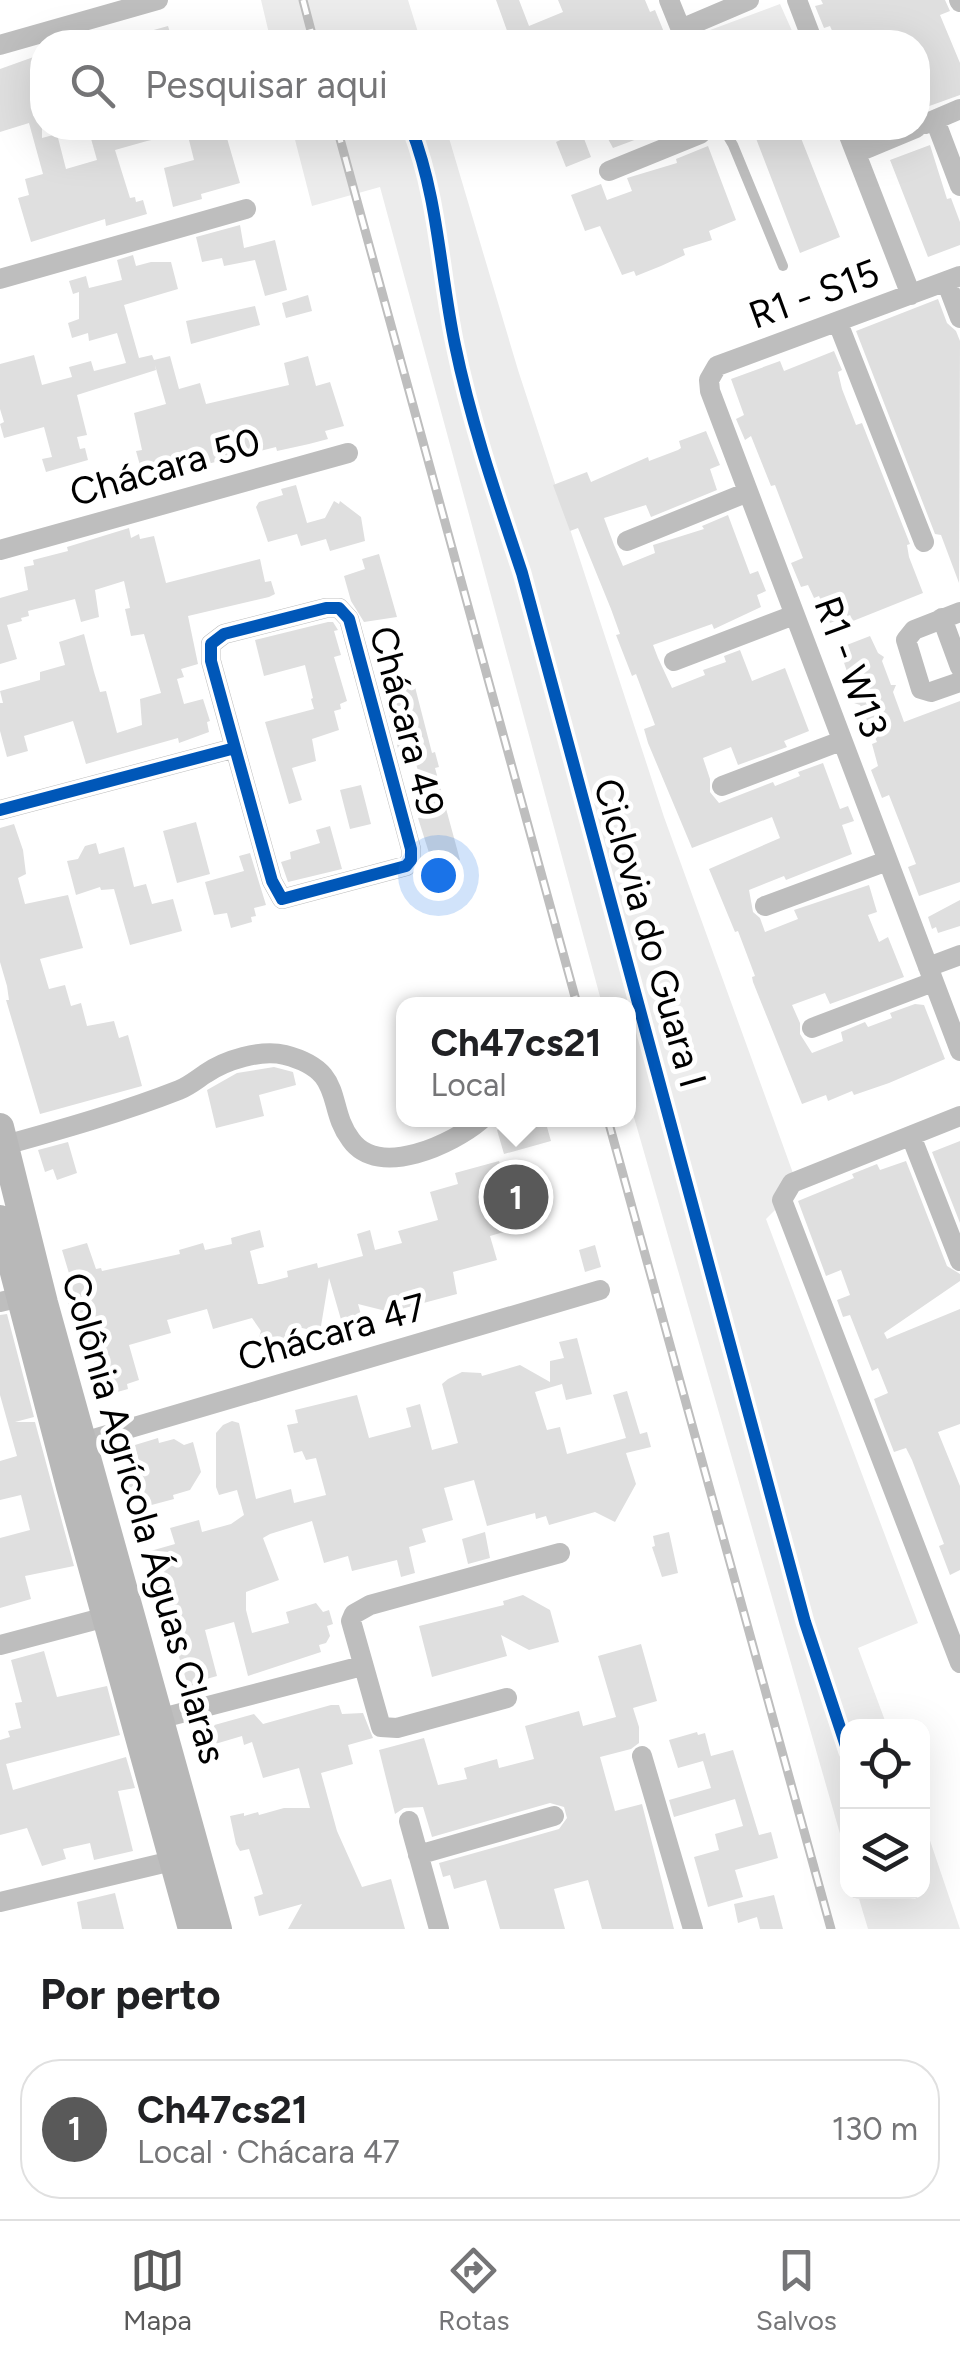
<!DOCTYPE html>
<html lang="pt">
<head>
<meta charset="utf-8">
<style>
  :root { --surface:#fff; --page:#f6f6f6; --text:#202124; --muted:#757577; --line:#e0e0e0; --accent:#595959 }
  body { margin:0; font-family:Figtree,sans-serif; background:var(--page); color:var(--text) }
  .controls { position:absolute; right:30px; bottom:30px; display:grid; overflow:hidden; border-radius:20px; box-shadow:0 10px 40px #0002 }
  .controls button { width:90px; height:90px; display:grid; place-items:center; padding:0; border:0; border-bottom:2px solid var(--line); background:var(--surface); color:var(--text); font:50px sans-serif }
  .you { position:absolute; left:438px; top:875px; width:35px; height:35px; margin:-25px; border:8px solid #fff; border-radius:50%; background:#1a73e8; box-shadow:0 0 0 15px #1a73e833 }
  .badge { display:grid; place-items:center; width:65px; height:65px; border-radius:50%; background:var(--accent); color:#fff; font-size:32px; font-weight:700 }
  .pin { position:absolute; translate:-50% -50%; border:5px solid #fff; box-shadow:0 2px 10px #0006 }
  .popup { position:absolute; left:396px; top:997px; width:240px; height:130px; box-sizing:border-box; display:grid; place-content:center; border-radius:20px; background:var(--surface); filter:drop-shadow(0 2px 8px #0005); font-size:32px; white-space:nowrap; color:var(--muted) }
  .popup b { font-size:38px; color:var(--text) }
  .popup::after { content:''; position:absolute; left:50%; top:100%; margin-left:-20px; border:20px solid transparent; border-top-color:var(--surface) }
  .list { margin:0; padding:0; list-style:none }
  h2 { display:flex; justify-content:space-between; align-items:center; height:130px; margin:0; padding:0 40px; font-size:42px }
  h2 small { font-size:32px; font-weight:400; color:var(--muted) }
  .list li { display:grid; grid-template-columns:65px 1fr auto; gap:30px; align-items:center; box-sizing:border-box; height:140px; margin:0 20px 20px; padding:0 20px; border:2px solid var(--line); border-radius:40px }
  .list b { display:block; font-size:38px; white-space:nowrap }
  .list p { margin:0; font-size:32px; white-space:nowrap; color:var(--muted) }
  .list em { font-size:32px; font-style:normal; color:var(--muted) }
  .icon { flex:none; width:55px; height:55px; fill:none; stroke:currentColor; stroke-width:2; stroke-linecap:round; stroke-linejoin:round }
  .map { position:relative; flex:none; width:960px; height:1929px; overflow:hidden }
  .search { position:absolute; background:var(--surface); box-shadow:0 10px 40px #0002; left:30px; right:30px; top:30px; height:110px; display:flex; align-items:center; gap:25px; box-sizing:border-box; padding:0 35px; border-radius:40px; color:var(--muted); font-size:38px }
  .sheet { height:290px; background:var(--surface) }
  nav { display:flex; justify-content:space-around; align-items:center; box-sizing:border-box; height:140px; border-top:2px solid var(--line); background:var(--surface); font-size:28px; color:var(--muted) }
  nav a { display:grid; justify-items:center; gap:5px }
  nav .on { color:var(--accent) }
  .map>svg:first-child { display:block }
  .green { fill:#ececec }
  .building { fill:#dfdfdf }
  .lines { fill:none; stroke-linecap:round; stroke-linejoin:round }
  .lane { stroke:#bebebe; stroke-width:10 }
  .street { stroke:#bebebe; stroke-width:20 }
  .secondary { stroke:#b8b8b8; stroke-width:28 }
  .rail-casing { stroke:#bebebe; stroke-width:9 }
  .rail { stroke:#fff; stroke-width:5; stroke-dasharray:15; stroke-linecap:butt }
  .cycleway-casing { stroke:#fff; stroke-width:19 }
  .cycleway { stroke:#0057b8; stroke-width:12 }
  .labels { text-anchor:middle; stroke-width:10; stroke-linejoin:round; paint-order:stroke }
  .street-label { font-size:38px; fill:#000; stroke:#fff }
</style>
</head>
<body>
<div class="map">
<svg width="960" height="1929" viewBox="0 0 960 1929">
  <rect width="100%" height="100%" fill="#fff"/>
  <path class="green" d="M261 0H408L421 42H271Z
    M780 4 797 42H696L694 36Z
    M292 128H446L518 370 664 817 798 1187 766 1219 918 1623 858 1648 887 1726H848L847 1858 629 1100 628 1004H602L380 187 312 206Z
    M923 1820 960 1929H868L857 1892H922Z"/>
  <path class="building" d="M496 0H519L529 26 563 12 558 0H645L650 12 655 10 668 42H505L510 39Z
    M821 0H945L950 11 940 15 960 63V95L921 109 918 100V42H837L830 26 824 28 815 6 823 4Z
    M168 26 173 42H125V38Z
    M42 54V138L57 134 66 169 97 160 88 128H224L240 183 201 194 202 199 173 207 164 168 194 160 187 132 147 141 115 150 130 198 135 197 136 202 143 200 147 214 106 226 105 219 31 242 18 198 29 195 25 179 43 174 29 123 0 132V69Z
    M580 128 591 157 566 167 556 142 565 138 563 134Z
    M602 128H663L664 129 613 148Z
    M752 128H797L840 237 800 253Z
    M930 145 947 199 951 198 960 222V245L928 257 890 160Z
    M708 146 736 220 709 231 712 240 683 249 685 255 661 266 636 276 634 271 622 275 600 226 585 231 571 195 601 184 607 200 632 191 627 178 677 163 676 159Z
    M240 225 244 248 275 240 287 290 265 296 255 260 224 266 222 258 202 262 196 237Z
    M133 255 136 266 151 262H171L178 289 124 305 139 358 152 355 154 360 170 356 179 389 200 383 206 404 289 385 284 363 308 356 316 386 330 382 344 426 325 431 328 439 309 444 277 451 276 447 183 470 181 460 141 469 136 451 142 450 134 413 166 404 155 365 156 370 77 395 87 435 77 437 80 449 85 448 88 460 46 472 42 459 52 457 44 427 4 438 0 424 4 422 0 409V364L34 355 42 385 72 377 69 367 91 361 94 371 126 363 117 333 89 341 88 333 72 338 68 323 79 319V292L73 294 69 281 86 276 89 288 122 280 117 260Z
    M308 295 312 311 286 318 282 303Z
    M938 299 947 323 956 331 960 341 959 583 941 535 935 534 856 331Z
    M255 306 260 325 191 344 186 321Z
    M834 351 842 370 838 372 842 389 856 425 862 423 910 544 907 545 909 557 923 593 853 621 850 615 830 623 819 596 814 598 808 585 801 587 791 563 803 558 775 485 771 486 751 436 745 440 736 419 744 415 731 379 780 361 784 371Z
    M706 431 720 465 710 469 717 490 651 517 646 505 604 518 614 545 623 566 655 553 653 545 704 529 702 526 728 515 750 574 758 571 766 591 757 595 761 607 714 629 712 624 653 645 658 658 672 688 705 675 703 670 726 662 724 656 740 650 752 681 785 668 809 731 784 741 787 747 738 765 731 747 703 758 710 779V792L719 803 773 782 775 786 800 776 798 772 823 763 840 809 848 806 854 821 842 825 852 854 786 880 784 876 749 890 753 912 760 918 765 932 798 919 794 910 869 885 877 912 868 915 879 942 888 937 904 977 830 1004 825 993 792 1005 800 1023V1034L812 1053 843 1041 841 1032 865 1022 868 1027 892 1018 890 1013 915 1004 924 1005 945 1059 889 1083 854 1095 852 1091 828 1101 826 1095 802 1104 753 982 752 977 755 976 738 931 735 932 709 869 780 838 772 817 692 848 648 743 644 729 655 725 636 674 632 676 616 635 620 634 611 609 578 528 570 531 553 485 587 472 591 482 648 457 649 461 678 450 681 448 679 441Z
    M296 485 307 523 325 518 334 501 339 504 340 501 361 517 365 541 330 551 326 539 301 546 297 534 268 542 256 507 259 502 283 495 281 489Z
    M129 528 131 538 139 534 140 539 154 536 166 583 260 559 265 582 271 581 275 594 269 597 188 616 198 664 181 669 184 677 177 679 184 704 203 699 210 721 207 722 209 732 179 743 178 738 86 764 73 721 24 736 28 751 7 757 0 731V703H3L0 691 40 680V672L65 665 59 642 84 634 94 672 100 692 106 691 117 733 142 725 140 699 161 693 144 634 131 636 125 609 130 608 124 581 95 590 99 617 81 622 75 599 28 611 29 616 21 618 22 621 7 625 17 659 0 664V598L28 590 24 567 34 565 33 560 68 551 67 547Z
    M379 554 397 617 364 622 351 601 344 576 365 569 362 559Z
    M328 622H333L338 630 334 631 341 655 334 657 347 701 340 704 341 709 334 711 339 730 312 739 316 761 292 768 302 800 289 804 265 722 314 709 311 699 313 698 305 665 264 676 255 640Z
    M870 636 878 653 884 657 882 661 891 685H896L893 692 904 722 960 701V882L919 896 908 867 916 864 889 795 882 798 871 770 878 766 872 744 877 742 860 705 854 703 856 698 839 648Z
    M414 683 432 753 435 752 439 767 435 768 460 860 446 864 442 852 430 856 418 818 431 815 414 757 401 760 383 692Z
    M361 785 371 824 350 829 340 790Z
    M196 822 210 874 177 883 163 831Z
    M14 824 23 850 26 874 18 878 25 904 68 895 83 948 40 959 49 989 65 985 71 1006 81 1003 87 1026 114 1021 119 1038 128 1035 142 1086 40 1114 6 1000H9L7 986 0 962V828Z
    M330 826 342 869 288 882 281 862 291 859 290 852 320 843 316 830Z
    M96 843 99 854 124 847 134 887 146 884 152 904 173 899 182 931 130 945 114 889 101 890 100 887 76 895 67 861 78 859 85 846Z
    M250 853 266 905 254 908 256 916 251 917 252 922 231 928 227 913 214 915 205 882 244 871 239 856Z
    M960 900V926L938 933 936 927 932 929 928 917Z
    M274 1067 293 1072 296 1085 259 1095 264 1116 216 1128 207 1090 237 1073Z
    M506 1120H545L551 1141 504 1154 497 1130 507 1123Z
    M960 1141V1223L932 1152Z
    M68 1142 77 1173 57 1180 53 1169 45 1172 38 1150Z
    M499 1161 506 1182 531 1175 541 1211 516 1218 518 1228 490 1236 497 1260 453 1272 457 1294 390 1312 358 1304 362 1318 342 1323 329 1278 320 1332 293 1326 288 1345 259 1337 261 1331 252 1318 213 1329 207 1309 167 1320 171 1333 129 1345 139 1380 127 1384 128 1389 103 1396 78 1304 69 1306 62 1282 71 1280 62 1250 87 1243 96 1269 101 1268 102 1271 180 1254 179 1250 203 1243 205 1250 232 1244 231 1238 260 1230 264 1247 250 1251 258 1284H262L288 1277 287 1271 317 1263 318 1268 363 1256 357 1234 370 1230 375 1250 402 1243 398 1231 438 1220 430 1192 458 1184 455 1173Z
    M906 1161 947 1266 960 1274V1281L884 1333 887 1339 960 1309V1424L938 1432 960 1486V1570L950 1575 939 1546 944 1544 912 1460 906 1448 894 1452 880 1416 874 1399 888 1393 878 1368 872 1371 850 1315 843 1317 837 1300 850 1295 841 1270 826 1276 798 1201 854 1178 852 1174 877 1164 880 1170Z
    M595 1245 601 1267 585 1272 579 1250Z
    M7 1314 34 1417 15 1422H35L74 1566 25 1576 31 1599 0 1608V1538L30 1530 21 1495 0 1500V1461L17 1456 0 1395V1315Z
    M577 1338 592 1394 566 1400 562 1384 535 1392 547 1430 560 1427 567 1454 626 1438 613 1395 627 1391 640 1434 647 1432 651 1447 626 1453 636 1484 615 1522 595 1512 549 1525 546 1516 536 1519 535 1513 487 1526 474 1480 444 1488 453 1520 422 1529 426 1542 409 1547 415 1573 401 1577 397 1560 352 1571 348 1556 324 1563 312 1521 270 1534 263 1538 279 1580 246 1592V1610L252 1633 289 1623 286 1612 316 1603 323 1612 329 1610 333 1624 327 1626 330 1636 326 1643 319 1645 321 1652 248 1676 234 1622 205 1630 217 1676 203 1680 206 1692 191 1696 147 1552 175 1544 170 1528 199 1520 202 1532 231 1524 244 1515 237 1490 219 1495 216 1487V1433L223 1425 232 1421 239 1423 256 1499 291 1489 294 1503 326 1495 316 1458 306 1460 302 1451 294 1453 287 1425 298 1423 295 1410 357 1395 369 1438 411 1427 406 1408 420 1404 432 1450 458 1443 442 1384 448 1379 462 1372 481 1373 482 1376 520 1365 550 1382V1361L564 1358 559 1342Z
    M158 1438 159 1443 174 1439 184 1445 193 1442 201 1472 190 1490 173 1495 174 1499 144 1507 139 1492 131 1494 126 1477 135 1475 133 1468 140 1466 135 1445Z
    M485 1532 490 1558 468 1564 462 1539Z
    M669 1532 678 1573 662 1577 652 1547 655 1546 653 1536Z
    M523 1595 550 1610 559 1642 529 1650 501 1635 507 1656 432 1677 419 1626 504 1605 503 1601Z
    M641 1644 657 1701 633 1708 639 1727V1743L631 1749 600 1757 615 1811 642 1804 674 1929H602L588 1880 554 1889 565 1929H500L486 1880 454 1889 450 1875 443 1877 439 1863 559 1829 567 1818 564 1807 550 1803 432 1837 423 1807 404 1808 395 1814 379 1750 424 1738 438 1785 467 1779 464 1768 497 1759 499 1768 534 1759 525 1726 579 1711 583 1726 616 1717 598 1656Z
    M44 1651 57 1697 107 1686 120 1735 6 1764 13 1790 126 1757 135 1788 118 1791 133 1851 94 1860 90 1843 63 1849 66 1859 42 1866 27 1828 0 1835V1740L10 1737 8 1731 21 1728 15 1703 22 1702 11 1660Z
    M331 1705H339L342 1714 363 1713 373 1738 348 1745 353 1764 321 1773 337 1831 362 1887 391 1879 405 1929H288L302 1904 259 1916 254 1897 263 1894 255 1868 249 1849 240 1851 236 1844 230 1816 244 1813V1816L258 1812 259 1815 284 1808H310L299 1768 263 1778 252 1742 244 1745 242 1736 205 1747 200 1729 254 1714 263 1724Z
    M697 1732 698 1735 705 1733 711 1756 733 1750 759 1835 771 1832 778 1858 735 1870 743 1897 708 1907 694 1857 719 1850 715 1834 743 1826 735 1799 674 1817 669 1800 711 1788 703 1761 678 1768 669 1740Z
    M115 1893 124 1929H82L77 1902Z
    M774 1895 783 1929H760L757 1917 738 1923 734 1904Z"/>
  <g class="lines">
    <path class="lane" d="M723 128 733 145 783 266"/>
    <path class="street" d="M669 0 686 42
      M797 0 813 42
      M959 0 960 2
      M681 29 749 0
      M0 45 158 0
      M935 120 960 186
      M925 124 960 109
      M846 128 911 295
      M856 153 916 128
      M609 171 700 134 707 128
      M960 276 717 366 709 380 710 391 960 1051
      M0 279 246 209
      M946 281 960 318
      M838 323 924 542
      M627 541 748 492
      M0 550 348 453
      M960 612 914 630 906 640 921 689 931 692 960 682
      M942 618 960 667
      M674 661 794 615
      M722 786 841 741
      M0 810 235 748 272 881 282 899 406 866 411 860V849L349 619 339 608H326L224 634 211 644V661L235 748
      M765 906 887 861
      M928 967 960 955
      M812 1028 933 982
      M960 1116 792 1183 782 1200 960 1663
      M911 1136 960 1261
      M5 1145C63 1129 123 1112 179 1090 189 1086 196 1080 205 1074 225 1060 261 1049 285 1055 347 1071 325 1106 351 1140 379 1179 453 1144 481 1120
      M0 1302 21 1297
      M83 1442 600 1290
      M0 1645 106 1617
      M507 1698 397 1728 381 1727 351 1621 354 1614 370 1605 560 1553
      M162 1718 362 1666
      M642 1756 693 1929
      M409 1821 439 1929
      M418 1855 554 1816
      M0 1902 172 1861"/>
    <path class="secondary" d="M0 1127 44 1303 218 1929
      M0 1219 70 1487 192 1929"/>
    <defs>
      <path id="rail" d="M303 0 314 42
        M337 128 577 1004
        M608 1120 831 1929"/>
    </defs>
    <use href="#rail" class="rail-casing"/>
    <use href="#rail" class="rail"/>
    <defs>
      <path id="cycleway" d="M411 128C438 196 440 273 455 345 471 423 497 498 522 573L805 1622 848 1752
        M0 810 235 748 272 881 282 899 406 866 411 860V849L349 619 339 608H326L224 634 211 644V661L235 748"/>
    </defs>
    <use href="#cycleway" class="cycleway-casing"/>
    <use href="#cycleway" class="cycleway"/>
  </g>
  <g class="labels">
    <g class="street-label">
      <text transform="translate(814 294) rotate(-20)" y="13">R1 - S15</text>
      <text transform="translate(165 467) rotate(-16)" y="13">Chácara 50</text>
      <text transform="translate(851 667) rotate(70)" y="13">R1 - W13</text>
      <text transform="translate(407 721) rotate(75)" y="13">Chácara 49</text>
      <text transform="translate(650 933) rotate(74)" y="13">Ciclovia do Guara I</text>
      <text transform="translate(332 1332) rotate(-16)" y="13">Chácara 47</text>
      <text transform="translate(144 1518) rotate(74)" y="13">Colônia Agrícola Águas Claras</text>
    </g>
  </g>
</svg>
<div class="controls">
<button><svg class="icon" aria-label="locate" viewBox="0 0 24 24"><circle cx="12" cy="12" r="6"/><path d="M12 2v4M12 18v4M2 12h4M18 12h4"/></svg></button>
<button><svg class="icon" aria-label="layers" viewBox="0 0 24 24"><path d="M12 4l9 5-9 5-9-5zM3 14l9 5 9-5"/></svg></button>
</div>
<div class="you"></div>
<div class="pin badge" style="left:516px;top:1197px">1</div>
<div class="popup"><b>Ch47cs21</b>Local</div>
<div class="search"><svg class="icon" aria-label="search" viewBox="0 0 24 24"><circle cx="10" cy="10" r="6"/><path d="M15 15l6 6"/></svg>Pesquisar aqui</div>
</div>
<section class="sheet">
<h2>Por perto<small></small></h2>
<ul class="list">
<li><span class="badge">1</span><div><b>Ch47cs21</b><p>Local · Chácara 47</p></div><em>130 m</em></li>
</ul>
</section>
<nav>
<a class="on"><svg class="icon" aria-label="map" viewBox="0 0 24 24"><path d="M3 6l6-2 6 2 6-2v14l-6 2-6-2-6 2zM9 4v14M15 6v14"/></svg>Mapa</a>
<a><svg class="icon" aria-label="directions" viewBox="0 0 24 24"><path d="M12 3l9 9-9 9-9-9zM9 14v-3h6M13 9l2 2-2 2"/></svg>Rotas</a>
<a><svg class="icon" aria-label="saved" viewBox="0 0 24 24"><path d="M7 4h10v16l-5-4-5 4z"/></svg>Salvos</a>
</nav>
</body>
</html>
